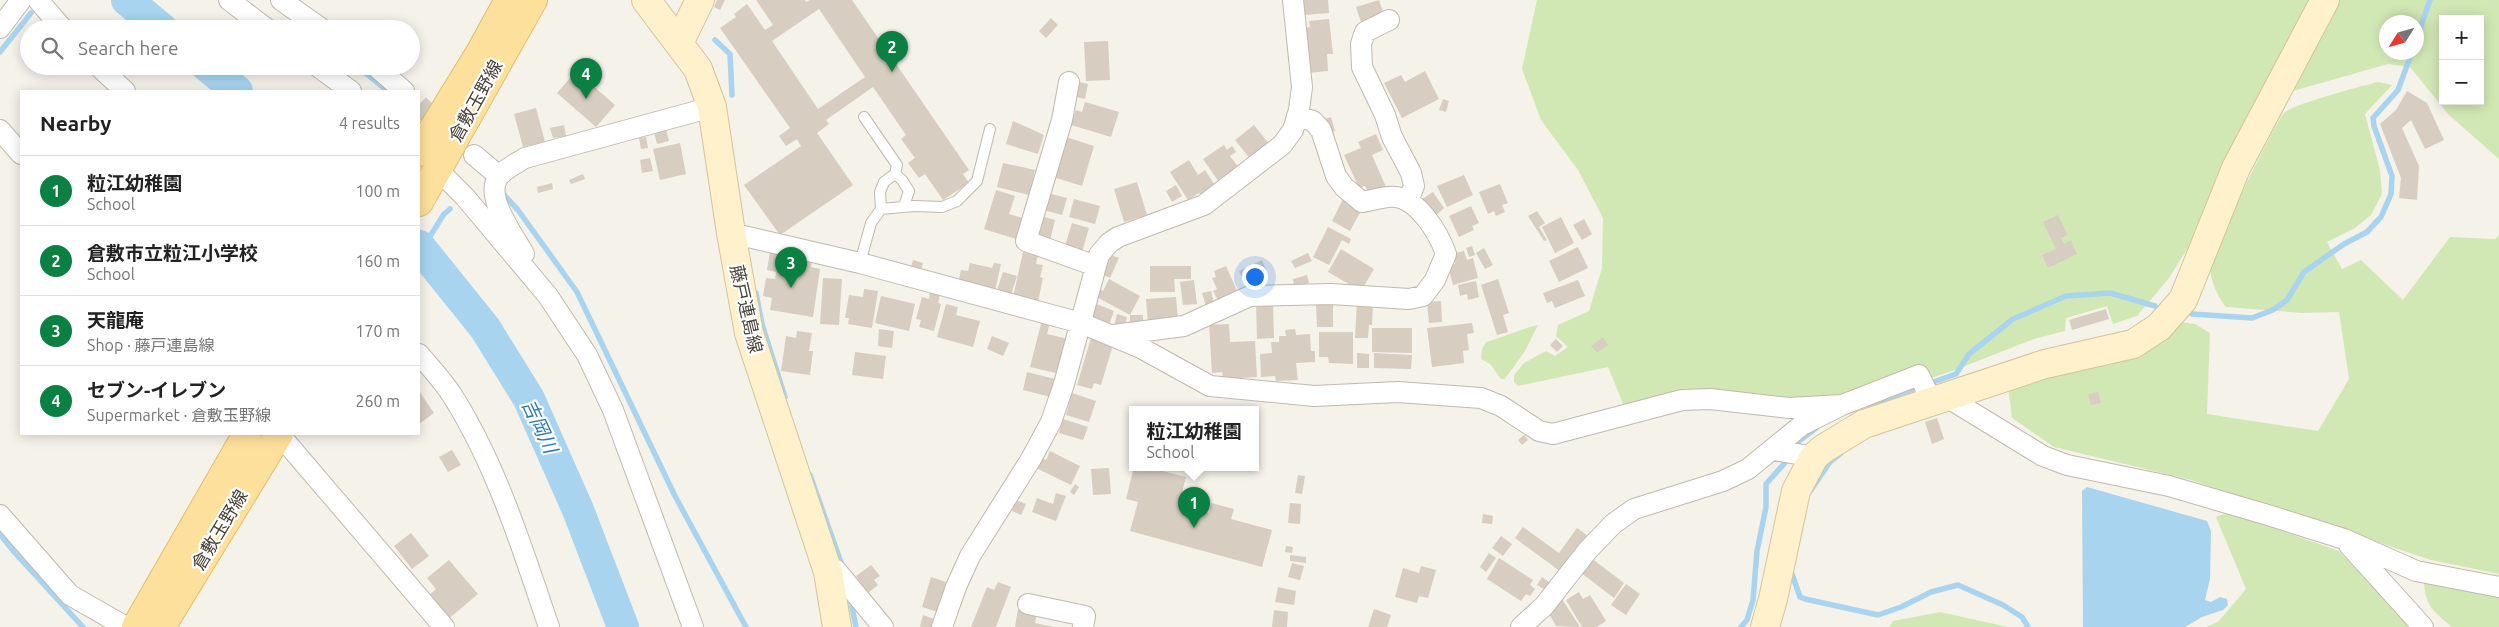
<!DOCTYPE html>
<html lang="en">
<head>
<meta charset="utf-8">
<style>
  :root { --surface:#fff; --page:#f6f6f6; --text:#222; --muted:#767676; --line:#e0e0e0; --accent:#0b8043 }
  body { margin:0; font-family:Ubuntu,"Noto Sans JP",sans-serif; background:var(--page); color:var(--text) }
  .controls { position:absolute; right:15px; top:15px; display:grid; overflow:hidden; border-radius:0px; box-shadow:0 2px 12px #0003 }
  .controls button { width:45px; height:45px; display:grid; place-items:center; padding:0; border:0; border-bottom:1px solid var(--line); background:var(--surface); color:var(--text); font:25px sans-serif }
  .compass { position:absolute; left:2379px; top:15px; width:45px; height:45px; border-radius:50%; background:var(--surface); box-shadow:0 2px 12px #0003; rotate:233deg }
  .you { position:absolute; left:1254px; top:276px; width:18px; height:18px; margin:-12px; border:4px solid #fff; border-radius:50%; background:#1a73e8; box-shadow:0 0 0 8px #1a73e833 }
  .badge { display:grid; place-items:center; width:32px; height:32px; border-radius:50%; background:var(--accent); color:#fff; font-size:16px; font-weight:700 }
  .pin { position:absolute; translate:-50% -41px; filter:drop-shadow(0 1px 2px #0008) }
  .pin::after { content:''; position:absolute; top:26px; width:18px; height:15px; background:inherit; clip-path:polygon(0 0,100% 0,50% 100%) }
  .popup { position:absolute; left:1129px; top:406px; width:130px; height:65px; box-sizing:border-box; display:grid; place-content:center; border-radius:0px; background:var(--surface); filter:drop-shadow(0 1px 4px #0005); font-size:16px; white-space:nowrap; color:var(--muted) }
  .popup b { font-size:19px; color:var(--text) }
  .popup::after { content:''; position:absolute; left:50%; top:100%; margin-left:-10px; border:10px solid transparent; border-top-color:var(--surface) }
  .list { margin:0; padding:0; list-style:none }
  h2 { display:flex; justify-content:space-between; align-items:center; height:65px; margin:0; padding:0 20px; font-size:21px }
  h2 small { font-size:16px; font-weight:400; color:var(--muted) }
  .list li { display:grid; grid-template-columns:32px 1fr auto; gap:15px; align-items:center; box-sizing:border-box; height:70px; padding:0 20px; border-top:1px solid var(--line) }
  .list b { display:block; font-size:19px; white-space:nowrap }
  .list p { margin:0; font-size:16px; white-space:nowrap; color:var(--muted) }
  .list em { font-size:16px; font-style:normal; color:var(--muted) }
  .icon { flex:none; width:28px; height:28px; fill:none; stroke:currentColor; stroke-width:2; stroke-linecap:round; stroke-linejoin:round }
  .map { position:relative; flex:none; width:2499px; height:627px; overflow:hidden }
  .search { position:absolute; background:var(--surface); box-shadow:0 2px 12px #0003; left:20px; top:20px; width:400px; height:55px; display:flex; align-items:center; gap:12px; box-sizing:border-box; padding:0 18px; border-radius:28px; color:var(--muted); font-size:19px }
  .panel { position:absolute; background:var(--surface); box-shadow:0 2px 12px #0003; left:20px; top:90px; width:400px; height:345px; border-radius:0px }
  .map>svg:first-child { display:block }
  .green { fill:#d2e8b4; fill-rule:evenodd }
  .water { fill:#a8d4f0 }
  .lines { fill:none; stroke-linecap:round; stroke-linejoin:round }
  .stream { stroke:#a8d4f0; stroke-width:5.5 }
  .river { stroke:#a8d4f0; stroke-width:32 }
  .building { fill:#d7cdc0; fill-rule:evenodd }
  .street-tunnel { stroke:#d3cfc6; stroke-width:20; stroke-dasharray:20 10; stroke-linecap:butt }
  .lane-casing { stroke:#c1b9ad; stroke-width:12 }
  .street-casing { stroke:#c1b9ad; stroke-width:22 }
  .secondary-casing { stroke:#d4c49a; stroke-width:30 }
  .primary-casing { stroke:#e4bd6a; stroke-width:30 }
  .lane { stroke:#fff; stroke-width:10 }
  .street { stroke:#fff; stroke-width:20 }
  .secondary { stroke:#fef1cb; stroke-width:28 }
  .primary { stroke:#fde09b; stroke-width:28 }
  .labels { text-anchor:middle; stroke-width:4.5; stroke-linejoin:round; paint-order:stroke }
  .street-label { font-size:18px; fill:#494238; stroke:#fff }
  .water-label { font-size:19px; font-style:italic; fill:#2f7aad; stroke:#fff }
</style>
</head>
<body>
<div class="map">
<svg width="2499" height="627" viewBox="0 0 2499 627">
  <rect width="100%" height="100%" fill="#f5f2ea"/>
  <path class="green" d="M1537 0H2499V159L2449 115 2410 67 2388 64 2265 99 2193 240 2169 278 2137 316 2113 324 2107 306 2066 318 2065 331 2034 339 1952 371 1798 423 1778 403 1624 406 1608 367 1518 386 1514 382V375L1524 363 1546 351 1555 356 1568 347 1556 336 1558 325 1589 311 1602 268 1603 218 1578 170 1541 120 1522 69ZM2443 19H2480V101H2443ZM2386 22H2416V52H2386Z
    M2378 82 2392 85 2365 114 2380 170 2382 194 2371 215 2355 228 2327 242 2342 269 2361 260 2403 300 2450 237 2495 239 2499 235V574L2431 560 2191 480 2054 447 2012 418 2008 386 2178 322 2195 324 2210 333 2207 414 2318 431 2349 379 2339 312 2303 313 2226 307C2218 297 2211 282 2210 269 2209 258 2274 124 2284 113 2292 104 2363 86 2378 82Z
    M1538 325 1525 351 1505 379H1501L1490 364 1481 359 1482 349 1486 342C1505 337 1519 329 1538 325Z
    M2229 512 2339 551 2413 627H2206L2218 622 2246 589 2216 517Z
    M2424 581 2499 597V627H2452C2433 611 2425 606 2424 581Z
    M1940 612 2008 627H1889L1893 621Z"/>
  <path class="water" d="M2087 487 2207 521 2211 531 2210 579 2205 600 2211 602 2220 597 2227 599 2228 605 2223 610 2202 617 2185 627H2083L2082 491Z"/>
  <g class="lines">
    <path class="stream" d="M715 40 730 54 732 95
      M2416 40 2430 0
      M0 52 31 13
      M357 66 388 91
      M504 195 518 210 577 292 675 496 746 627
      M422 249 444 214 450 209
      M756 293 762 324 785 397
      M2192 314 2252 318 2273 310 2287 300 2304 272 2344 244 2367 232 2381 217 2391 194 2392 176 2374 126 2373 118 2398 90 2412 52
      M1868 405 1956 374 1969 354 2013 319 2066 296 2110 293 2155 306
      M1794 449 1799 441 1816 428
      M810 475 843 568
      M1811 490 1830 462 1841 453
      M0 534 15 553 83 627
      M1791 571 1800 597 1805 599 1878 615 1901 607 1931 592 1958 585 2003 605 2022 617 2028 627
      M850 597 856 627
      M1741 627 1747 620 1753 600 1757 551 1766 507V484L1790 457"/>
    <path class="river" d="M127 0 162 29
      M207 66 237 91
      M419 246 485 328 529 399 578 510 623 627"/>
  </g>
  <path class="building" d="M717 0H725L720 10 714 7Z
    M756 0H805L806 2 810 0H852L969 170 963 174 969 183 943 200 925 174 919 178 908 163 915 158 901 139 906 135 873 87 826 120 829 124 817 133 853 185 780 235 744 185 801 146 797 139 786 146 779 136 790 128 720 28 736 17 734 14 747 4 765 30 773 25ZM819 9 865 77 818 109 772 41Z
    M1303 0H1328L1329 13 1305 15Z
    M1379 0 1384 15 1361 22 1356 7Z
    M1051 18 1058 25 1046 38 1039 31Z
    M1329 19 1333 54H1327L1328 71 1309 73 1305 28 1310 27 1309 21Z
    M1108 41 1110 80 1086 81 1084 42Z
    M576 71 615 105 596 127 557 93Z
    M1425 71 1439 99 1402 118 1384 83 1401 75 1405 82Z
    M1076 81 1088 84 1085 99 1073 96Z
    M2407 91 2427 103 2444 140 2425 149 2411 120 2402 128 2419 166 2417 200 2399 198 2401 178 2380 124 2396 110Z
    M1443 99 1449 101 1446 112 1439 110Z
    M1085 102 1119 112 1111 137 1071 125 1076 110 1082 112Z
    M536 108 545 142 523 147 514 114Z
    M1331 117 1335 131 1329 133 1324 119Z
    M1013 121 1044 135 1038 154 1006 144Z
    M564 125 566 136 553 138 550 128Z
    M1254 125 1270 145 1251 160 1235 140Z
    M666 129 669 141 657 144 654 132Z
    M1376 134 1383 150 1372 155 1386 187 1369 194 1365 186 1359 188 1344 155 1361 148 1358 142Z
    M646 137 648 148 641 149 639 138Z
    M1066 137 1094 146 1082 186 1053 177Z
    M680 143 686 174 660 180 653 149Z
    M1224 145 1227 150 1232 146 1236 152 1230 156 1239 168 1219 182 1203 159Z
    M650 158 653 171 642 173 640 160Z
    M1189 160 1198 175 1205 170 1216 187 1202 196 1199 193 1188 200 1170 172Z
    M1003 163 1035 170 1029 195 997 187Z
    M583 174 585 179 571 184 569 180Z
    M1464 175 1473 195 1447 207 1437 186Z
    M1137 182 1147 215 1124 222 1114 189Z
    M552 183 553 189 538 193 537 187Z
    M1500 184 1508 203 1502 205 1505 212 1496 216 1494 211 1488 214 1479 192Z
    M1176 185 1182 196 1172 202 1166 191Z
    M996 190 1015 196 1009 214 1029 220 1024 236 1017 234 1016 239 984 229Z
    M1044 192 1067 198 1062 215 1040 209Z
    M1433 192 1444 208 1430 221 1422 199Z
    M1074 199 1100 206 1095 224 1069 217Z
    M1343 199 1362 209 1350 231 1332 221Z
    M1471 206 1479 223 1472 226 1474 230 1459 237 1449 216Z
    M1537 211 1545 223 1539 227 1547 240 1544 241 1528 216Z
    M1037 215 1055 220 1049 245 1030 240Z
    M2058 215 2068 235 2061 238 2064 244 2071 240 2077 254 2048 268 2042 255 2056 249 2043 222Z
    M1561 217 1574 243 1555 253 1542 227Z
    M1584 219 1592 234 1582 240 1573 225Z
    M1072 223 1089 228 1082 252 1065 246Z
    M1328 227 1351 239 1349 244 1342 240 1329 265 1313 257Z
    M1472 246 1475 255 1469 257 1466 248Z
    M1578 247 1588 268 1559 282 1549 261Z
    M1484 248 1493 265 1485 269 1476 253Z
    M1341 249 1374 269 1361 291 1328 272Z
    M1464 251 1467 260 1473 258 1478 278 1453 285 1448 266 1455 264 1452 254Z
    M770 252 812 259 811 267 820 269 813 317 770 310 772 298 763 296 766 278 775 279 776 272 767 270Z
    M1023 252 1038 255 1036 264 1043 265 1040 277 1043 278 1038 302 1013 297Z
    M1106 253 1119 258 1110 278 1098 272Z
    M1308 253 1312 261 1295 268 1291 261Z
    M913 260 923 263 921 270 911 267Z
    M1262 260 1267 272 1263 274 1266 282 1248 290 1239 271Z
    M970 263 992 268 994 263 1001 264 995 291 958 283 961 270 968 271Z
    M1150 266H1191V279H1174L1175 292H1150Z
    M1226 266 1238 293 1219 302 1213 291 1217 289 1212 278 1216 277 1214 271Z
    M1003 272 1017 276 1011 295 997 290Z
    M1307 275 1309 283 1294 287 1293 279Z
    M823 278 842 279 839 325 820 324Z
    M1109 279 1140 296 1130 315 1093 295 1097 287 1103 291Z
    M1498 279 1509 313 1503 315 1508 332 1497 335 1481 285Z
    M1194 280 1197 304 1183 305 1180 282Z
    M1578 280 1585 296 1555 308 1552 301 1547 303 1543 293Z
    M1476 281 1479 297 1468 300 1467 294 1460 296 1458 285Z
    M864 289 878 291 872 328 848 324 849 318H845L849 295 863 297Z
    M1211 291 1215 307 1207 309 1202 293Z
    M930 292 940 295 938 303 941 304 934 331 919 327 921 320 916 319 922 297 929 299Z
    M881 296 915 304 909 331 875 323Z
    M1176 297 1178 321 1148 324 1146 299Z
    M1441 301 1442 322 1429 323 1427 302Z
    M1357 302 1373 303 1372 325H1369L1368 338H1355Z
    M1094 303 1114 311 1109 325 1089 316Z
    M1256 303H1273L1274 338 1257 339Z
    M946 304 958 307 956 315 980 321 973 347 937 337Z
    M1316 305H1333V327H1317Z
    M2106 309 2109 319 2072 330 2069 320Z
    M1117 314 1127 317 1124 330 1114 327Z
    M1130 315H1143V329H1130Z
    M1042 320 1050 322 1047 334 1068 339 1060 374 1030 367Z
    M1472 323 1474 333 1467 334 1469 350 1463 351 1464 363 1432 367 1427 328Z
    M1229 324 1230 342 1255 341 1257 377 1223 379 1222 372 1212 373 1209 325Z
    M1372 328H1412V353L1372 352Z
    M879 329 894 331 892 348 878 346Z
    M1295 329 1296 335 1310 334 1311 351H1315V362L1296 363 1298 380 1276 381 1275 376 1261 377 1260 354 1272 353 1271 342H1279V336H1286L1285 330Z
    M797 331 812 333 809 351H813L810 375 781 371 786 336 796 338Z
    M1319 332H1353V364L1329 363 1328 357H1319Z
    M992 336 1009 343 1003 356 987 349Z
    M1603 337 1608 345 1597 353 1591 346Z
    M1091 338 1113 345 1101 385 1094 383 1092 389 1077 385Z
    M1556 339 1563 346 1557 352 1550 345Z
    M855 352 886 356 883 379 852 375Z
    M1357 353 1369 354V368H1357Z
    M1374 353 1412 355 1411 369 1374 368Z
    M1027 372 1055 379 1051 397 1023 390Z
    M419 391 434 413 419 424Z
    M2098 392 2101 403 2091 405 2088 394Z
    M1072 393 1096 401 1089 422 1066 415Z
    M1937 418 1944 439 1932 444 1925 422Z
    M1063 419 1088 427 1083 440 1059 433Z
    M1524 435 1528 440 1522 445 1518 440Z
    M452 450 461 465 448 472 439 457Z
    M1050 451 1080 466 1071 485 1034 467 1039 456 1046 460Z
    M1134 467H1147L1186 477 1179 504 1209 513 1211 503 1234 509 1231 519 1272 530 1262 567 1130 531 1138 502 1126 499Z
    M1168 467H1187L1186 471Z
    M1109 468 1111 494 1093 495 1091 469Z
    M1298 475 1305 476 1302 494 1295 493Z
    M1075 484 1079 487 1074 495 1070 492Z
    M1056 493 1066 496 1056 521 1032 512 1037 498 1053 504Z
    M1016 500 1026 504 1021 515 1012 511Z
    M1290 503 1301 504 1300 524 1288 523Z
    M1483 514 1493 516 1492 524 1482 523Z
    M1523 527 1559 553 1577 528 1588 536 1561 572 1515 538Z
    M411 533 429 556 412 569 394 546Z
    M1501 536 1512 544 1503 556 1492 548Z
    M1286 546 1293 547 1292 553 1285 552Z
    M1489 553 1496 558 1486 572 1480 567Z
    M1290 555 1306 557V563L1290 561Z
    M1499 558 1533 580 1530 585 1535 589 1530 596 1526 594 1521 601 1487 579Z
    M1591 558 1624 583 1614 598 1580 572Z
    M449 560 478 594 446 621 426 598 436 589 427 578Z
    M1292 563 1304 566 1300 580 1288 577Z
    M871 565 880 576 874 580 878 585 868 593 856 576Z
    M1421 566 1436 570 1428 598 1419 596 1417 603 1395 597 1403 568 1419 573Z
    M931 577 946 582 938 612 922 607Z
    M1542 577 1549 582 1545 590 1537 585Z
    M998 582 1011 587 996 627H971L987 587 994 590Z
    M1626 584 1640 594 1626 615 1611 605Z
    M1278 587 1296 591 1294 605 1275 602Z
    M1579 592 1583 599 1590 595 1606 621 1597 627H1582L1566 600Z
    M1562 599 1580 627 1556 626 1546 609Z
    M1018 609 1037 612 1035 623 1054 627H1015Z
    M1374 609 1391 615 1387 627H1368Z
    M1274 610 1288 612 1287 627H1272Z
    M923 615 937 620 935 627H920Z"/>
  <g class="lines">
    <path class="street-tunnel" d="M419 105 447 130"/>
    <defs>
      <path id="lane" d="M895 174 902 180 909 191 904 206
        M881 209 914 206 942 207 957 201 977 181 990 129
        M860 263 871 223 881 209 880 192 884 182 895 174 897 165 864 117"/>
      <path id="street" d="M38 0 63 29
        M229 0 267 29
        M281 0 322 29
        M1389 20 1365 32 1361 44 1362 67 1385 115 1392 137 1411 173 1414 186 1408 201
        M0 28 21 0
        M98 66 125 91
        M317 66 351 91
        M375 66 404 91
        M1069 82 1062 120 1026 241 1096 266
        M0 130 21 154
        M474 155 499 176
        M438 170 465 197 548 296 587 355 613 410 693 627
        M731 233 860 263 1081 323 1141 348 1210 386 1314 396 1398 392 1481 398 1501 406 1539 431 1553 434 1682 400 1710 399 1789 408 1842 405
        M524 254C514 235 483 196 499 176 505 169 517 163 525 158L712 107
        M1114 335 1184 326 1250 296 1331 294 1409 299 1423 296 1435 280 1446 254C1439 234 1419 200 1396 197 1386 195 1372 201 1362 202L1344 187 1336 176 1321 130 1313 121 1297 116
        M419 354C430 367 443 381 452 395 497 466 522 548 549 627
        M1945 396 2043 456 2067 465 2169 486 2268 515 2344 539 2416 571 2499 587
        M279 434 444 627
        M1774 450 1814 457
        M0 515 70 595 126 627
        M2349 545 2423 627
        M828 572 836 570 883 627
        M1028 604 1085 616 1083 627
        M942 627 956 587 970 556 1031 459 1051 422 1064 384 1099 255 1109 243 1118 237 1204 205 1282 145 1293 130 1299 110 1302 87 1293 0
        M1521 627 1544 606 1588 550 1613 524 1634 509 1723 481 1748 469 1802 425 1842 405 1919 375 1931 400"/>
      <path id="secondary" d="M646 0 698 69 712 107 731 233 749 333 828 572 837 627
        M679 43 700 0
        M1765 627 1773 599 1796 491 1814 457 1823 449 1864 424 2045 364 2133 344 2159 327 2183 300 2236 168 2325 0"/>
      <path id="primary" d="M419 152 481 51 509 0
        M419 202 533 0
        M136 627 247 434
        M161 627 279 434"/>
    </defs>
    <use href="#lane" class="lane-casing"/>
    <use href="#street" class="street-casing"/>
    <use href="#secondary" class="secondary-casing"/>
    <use href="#primary" class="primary-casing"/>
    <use href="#lane" class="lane"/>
    <use href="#street" class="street"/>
    <use href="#secondary" class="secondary"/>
    <use href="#primary" class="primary"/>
  </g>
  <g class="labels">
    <g class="street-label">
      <text transform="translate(476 101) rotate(-61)" y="6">倉敷玉野線</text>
      <text transform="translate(746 309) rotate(77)" y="6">藤戸連島線</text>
      <text transform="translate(220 530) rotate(-59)" y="6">倉敷玉野線</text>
    </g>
    <g class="water-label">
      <text transform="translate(540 426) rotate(65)" y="7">吉岡川</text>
    </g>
  </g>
</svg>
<div class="controls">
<button>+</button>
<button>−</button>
</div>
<svg class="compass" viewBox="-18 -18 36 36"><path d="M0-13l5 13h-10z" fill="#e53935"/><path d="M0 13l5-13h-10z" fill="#767676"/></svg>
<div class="you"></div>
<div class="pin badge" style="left:1194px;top:528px">1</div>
<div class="popup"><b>粒江幼稚園</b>School</div>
<div class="pin badge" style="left:892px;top:72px">2</div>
<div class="pin badge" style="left:791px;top:288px">3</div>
<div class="pin badge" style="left:586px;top:99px">4</div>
<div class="search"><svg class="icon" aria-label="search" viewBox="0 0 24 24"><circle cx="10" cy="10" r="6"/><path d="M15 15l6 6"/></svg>Search here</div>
<section class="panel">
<h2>Nearby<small>4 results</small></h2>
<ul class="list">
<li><span class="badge">1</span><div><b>粒江幼稚園</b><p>School</p></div><em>100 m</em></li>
<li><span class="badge">2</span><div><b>倉敷市立粒江小学校</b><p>School</p></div><em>160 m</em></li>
<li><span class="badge">3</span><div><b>天龍庵</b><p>Shop · 藤戸連島線</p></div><em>170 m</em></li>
<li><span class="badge">4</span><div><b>セブン-イレブン</b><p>Supermarket · 倉敷玉野線</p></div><em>260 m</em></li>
</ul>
</section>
</div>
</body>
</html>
